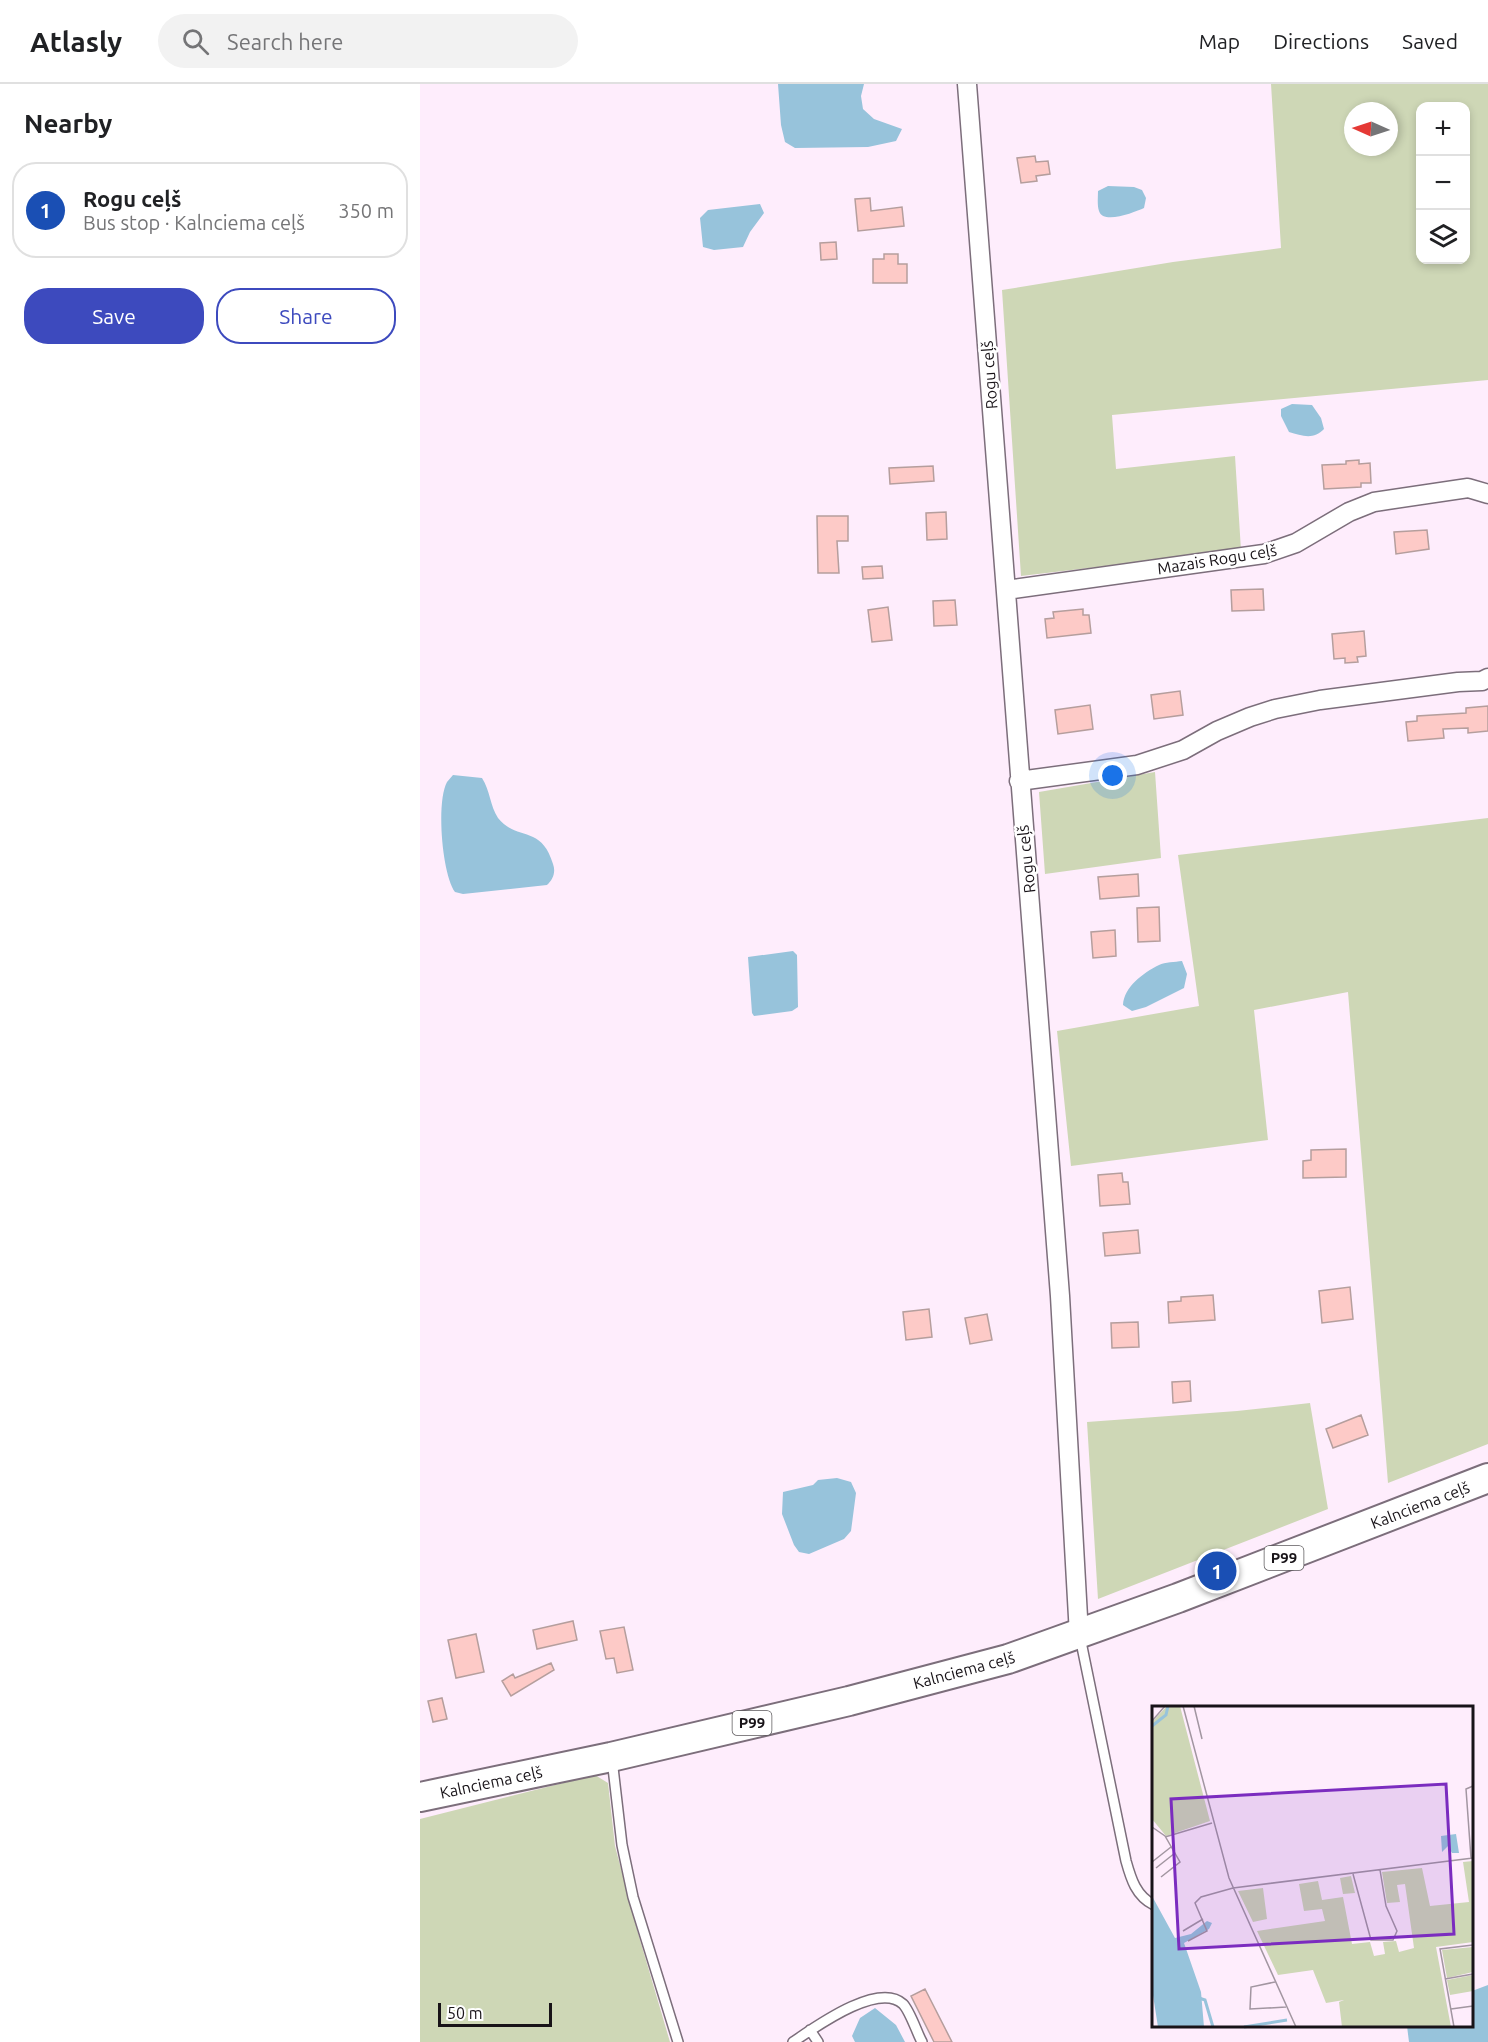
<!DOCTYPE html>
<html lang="en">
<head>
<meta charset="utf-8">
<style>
  :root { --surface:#fff; --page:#f2f2f2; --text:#202124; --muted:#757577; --line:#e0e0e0; --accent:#3d4abe }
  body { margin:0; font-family:Ubuntu,sans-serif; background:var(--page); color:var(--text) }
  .controls { position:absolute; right:18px; top:18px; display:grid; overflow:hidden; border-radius:12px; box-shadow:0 3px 9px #0003 }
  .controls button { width:54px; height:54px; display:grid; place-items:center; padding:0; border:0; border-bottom:2px solid var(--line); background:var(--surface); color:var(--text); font:30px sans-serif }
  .compass { position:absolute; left:924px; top:18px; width:54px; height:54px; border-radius:50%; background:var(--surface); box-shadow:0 3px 9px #0003; rotate:273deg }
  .scale { position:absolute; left:18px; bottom:15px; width:114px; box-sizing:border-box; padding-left:6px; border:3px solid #181318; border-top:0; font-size:16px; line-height:21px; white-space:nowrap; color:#181318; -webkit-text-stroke:4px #fff; paint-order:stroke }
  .you { position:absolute; left:693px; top:692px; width:21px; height:21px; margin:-15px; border:4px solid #fff; border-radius:50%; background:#1a73e8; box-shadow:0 0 0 9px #1a73e833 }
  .badge { display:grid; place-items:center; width:39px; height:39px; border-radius:50%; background:var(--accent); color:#fff; font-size:20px; font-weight:700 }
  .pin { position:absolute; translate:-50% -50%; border:3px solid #fff; box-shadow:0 2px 6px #0006 }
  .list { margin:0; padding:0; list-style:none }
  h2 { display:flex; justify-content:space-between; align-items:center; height:78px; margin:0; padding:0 24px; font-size:26px }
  h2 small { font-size:20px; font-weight:400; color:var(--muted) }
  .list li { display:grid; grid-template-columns:39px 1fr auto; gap:18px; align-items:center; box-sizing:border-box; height:96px; margin:0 12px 12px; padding:0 12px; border:2px solid var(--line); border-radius:24px }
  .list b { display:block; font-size:22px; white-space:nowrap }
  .list p { margin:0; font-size:20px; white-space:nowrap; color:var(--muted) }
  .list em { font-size:20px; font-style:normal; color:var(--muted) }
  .actions { display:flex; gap:12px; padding:18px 24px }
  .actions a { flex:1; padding:14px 0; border:2px solid var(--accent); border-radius:24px; text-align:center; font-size:21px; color:var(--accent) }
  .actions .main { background:var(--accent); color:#fff }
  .icon { flex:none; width:33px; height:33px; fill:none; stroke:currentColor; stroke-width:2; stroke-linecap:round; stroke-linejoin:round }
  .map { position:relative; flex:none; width:1068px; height:1958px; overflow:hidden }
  header { display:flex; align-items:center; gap:36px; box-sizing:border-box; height:84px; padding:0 30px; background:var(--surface); border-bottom:2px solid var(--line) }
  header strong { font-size:28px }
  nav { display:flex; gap:33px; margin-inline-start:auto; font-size:21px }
  .search { width:420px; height:54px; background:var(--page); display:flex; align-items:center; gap:15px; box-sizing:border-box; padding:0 21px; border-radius:33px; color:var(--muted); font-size:22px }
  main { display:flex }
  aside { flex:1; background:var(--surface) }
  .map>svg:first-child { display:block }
  .green { fill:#ced7b6; fill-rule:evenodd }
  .water { fill:#97c3db }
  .building { fill:#fdcac7; stroke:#b59e9d; stroke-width:1.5 }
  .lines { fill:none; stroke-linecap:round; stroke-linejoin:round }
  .lane-casing { stroke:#7c6e7b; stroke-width:12 }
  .street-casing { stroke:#7c6e7b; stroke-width:21 }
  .primary-casing { stroke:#7c6e7b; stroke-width:32 }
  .lane { stroke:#fff; stroke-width:9 }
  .street { stroke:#fff; stroke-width:18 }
  .primary { stroke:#fff; stroke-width:28 }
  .labels { text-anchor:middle; stroke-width:5; stroke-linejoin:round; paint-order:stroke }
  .shield { fill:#fff; stroke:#5d5a5d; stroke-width:1.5 }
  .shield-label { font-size:15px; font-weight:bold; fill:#181318 }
  .street-label { font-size:16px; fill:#181318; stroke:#fff }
  .inset-river { fill:none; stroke:#97c3db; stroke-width:3 }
  .inset-road { fill:none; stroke:#a296a1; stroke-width:1.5 }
  .view { fill:#7b2cbf; fill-opacity:0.15; stroke:#7b2cbf; stroke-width:3 }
  .inset-edge { fill:none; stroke:#181318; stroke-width:3 }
</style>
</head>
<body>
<header>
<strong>Atlasly</strong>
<div class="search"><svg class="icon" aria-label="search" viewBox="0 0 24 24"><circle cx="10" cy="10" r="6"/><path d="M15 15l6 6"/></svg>Search here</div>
<nav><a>Map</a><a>Directions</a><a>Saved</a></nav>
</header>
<main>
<aside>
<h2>Nearby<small></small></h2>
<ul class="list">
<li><span class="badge" style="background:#1a4fb4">1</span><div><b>Rogu ceļš</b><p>Bus stop · Kalnciema ceļš</p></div><em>350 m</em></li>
</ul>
<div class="actions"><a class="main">Save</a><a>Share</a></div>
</aside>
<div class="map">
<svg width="1068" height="1958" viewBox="0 0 1068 1958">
  <rect width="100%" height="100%" fill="#feedfc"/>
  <path class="green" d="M851 0H1068V296L692 331 696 385 815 372 821 466 601 492 582 206 753 178 861 164ZM1000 22H1046V176H1000ZM933 27H969V63H933Z
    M735 688 741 774 625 790 619 708Z
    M1068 734V1360L968 1399 928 908 834 926 848 1056 651 1082 637 947 779 922 758 771Z
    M890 1319 908 1425 678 1515 667 1338 817 1327Z
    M175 1691 188 1699 195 1762 218 1849 250 1958H0V1735Z"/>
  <path class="water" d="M358 0H444L441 12 443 25 454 35 482 45 476 57 448 63 375 64 365 58 361 41Z
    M688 102 714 103 722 106 726 114 724 124C715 128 683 141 679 127 677 121 678 113 678 107Z
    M340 120 344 129 330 148 323 163 294 166 283 163 280 134 288 126Z
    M872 320 892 321 901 334 904 345C894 356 882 352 869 348L861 332V325Z
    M33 691 62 694C70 706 70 722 78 734 97 758 121 740 133 780 136 788 133 796 127 801L43 810 35 808C22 790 16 718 27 698 29 696 31 693 33 691Z
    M373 867 377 871 378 923 372 927 334 932 332 929 328 873Z
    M762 877 767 890 764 904 726 923 712 927 703 921C704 903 723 889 739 881 745 878 755 878 762 877Z
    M417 1394 431 1398 436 1409 431 1447 424 1455 389 1470 379 1468 374 1461 362 1430 363 1408 393 1401 398 1396Z
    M1068 1901V1958H989L987 1942H1052V1907Z
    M455 1924 476 1941 485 1958H435L432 1952 440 1934Z"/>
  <path class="building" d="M615 72 616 78 628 77 630 90 616 92 617 97 601 99 597 74Z
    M450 114 451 127 482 123 484 142 438 147 435 115Z
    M416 158 417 175 401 176 400 159Z
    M464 170H478V180H487V199H453V175H464Z
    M939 376V380L950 379 951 399H941V403L904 405 902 381 926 380V377Z
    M513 382 514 397 470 400 469 384Z
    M526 428 527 455 507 456 506 429Z
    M397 432H428V457H417L419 489H398Z
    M1007 446 1009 465 976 470 974 448Z
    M462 482 463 494 443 495 442 483Z
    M843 505 844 526 812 527 811 506Z
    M535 516 537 541 514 542 513 517Z
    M468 523 472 556 452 558 448 526Z
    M663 525V531H669L671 549 627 554 625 535 634 534 633 528Z
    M944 547 946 572 937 573 938 578 925 579V574L914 575 912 550Z
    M760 607 763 631 734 635 731 611Z
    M670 621 673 645 638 650 635 626Z
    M1068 622V647L1048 649V644L1023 645 1024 654 988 657 986 638 997 637V632L1046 629V624Z
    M718 790 719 812 680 815 678 793Z
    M739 823 740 857 718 858 717 824Z
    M695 846 696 872 673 874 671 848Z
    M926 1065V1093L883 1094V1077L891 1076V1066Z
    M702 1089 703 1098H708L710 1120 680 1122 678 1091Z
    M718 1146 720 1169 685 1172 683 1149Z
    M930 1203 933 1235 902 1239 899 1207Z
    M793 1211 795 1236 749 1239 748 1218 761 1217V1213Z
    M509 1225 512 1253 486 1256 483 1228Z
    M567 1230 572 1256 550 1260 545 1234Z
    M718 1238 719 1263 692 1264 691 1239Z
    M770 1297 771 1317 753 1319 752 1298Z
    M941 1331 948 1351 913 1364 906 1345Z
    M153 1537 157 1556 117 1565 113 1546Z
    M204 1543 213 1586 197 1589 194 1574 186 1575 180 1547Z
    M56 1550 64 1588 36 1594 28 1556Z
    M131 1579 134 1586 91 1612 82 1597 93 1590 95 1594Z
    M22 1614 27 1635 13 1638 8 1617Z
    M505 1905 532 1958H514L491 1912Z"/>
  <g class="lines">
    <defs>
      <path id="lane" d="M660 1553 706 1777C711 1795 716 1812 734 1821
        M192 1675 202 1761 213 1813 258 1958
        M390 1946 398 1958
        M373 1958C394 1944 458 1897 483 1920 490 1927 497 1949 502 1958"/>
      <path id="street" d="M547 0 640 1212 659 1551
        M586 506 844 470 876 459 929 428 954 418 1048 404 1068 410
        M599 697 717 681 763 666 797 647 830 633 855 625 900 616 1038 598 1062 597 1068 594"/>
      <path id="primary" d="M0 1713 191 1673 429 1617 588 1575 758 1514 1068 1394"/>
    </defs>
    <use href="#lane" class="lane-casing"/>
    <use href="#street" class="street-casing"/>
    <use href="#primary" class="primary-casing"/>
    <use href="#lane" class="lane"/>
    <use href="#street" class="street"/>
    <use href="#primary" class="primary"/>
  </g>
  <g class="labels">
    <g class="shield">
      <rect x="844.5" y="1462" width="39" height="24" rx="4.5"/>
      <rect x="312.5" y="1627" width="39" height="24" rx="4.5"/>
    </g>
    <g class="shield-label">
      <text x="864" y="1479">P99</text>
      <text x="332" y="1644">P99</text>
    </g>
    <g class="street-label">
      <text transform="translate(569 291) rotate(-94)" y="6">Rogu ceļš</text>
      <text transform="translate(797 475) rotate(-9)" y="6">Mazais Rogu ceļš</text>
      <text transform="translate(606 775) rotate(-96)" y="6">Rogu ceļš</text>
      <text transform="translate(1000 1421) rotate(-21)" y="6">Kalnciema ceļš</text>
      <text transform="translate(544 1586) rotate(-15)" y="6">Kalnciema ceļš</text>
      <text transform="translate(71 1698) rotate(-12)" y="6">Kalnciema ceļš</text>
    </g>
  </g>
  <g transform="translate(732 1622)">
    <rect width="321" height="321" fill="#feedfc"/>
    <path d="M15 0H28L58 115 14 130 0 113V16ZM321 155V236L284 241 299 321H190L187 296 192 294 174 297 161 264 126 269 105 225 173 215 170 203 152 205 147 178 166 175 170 194 191 191 200 238 218 236 222 250 233 248 231 236 244 235 247 246 262 242 253 178 245 179 248 196 235 197 230 166 270 162 278 200 317 196 311 156ZM199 170 203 187 191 188 188 172ZM111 182 115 213 101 216 86 185ZM321 241V266L295 272 290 244ZM321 269V285L298 289 295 274Z" fill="#ced7b6"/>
    <path d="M304 128 307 147H300L296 140 290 146 289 130ZM0 190 23 232 39 228 55 215 60 217 57 223 32 237 49 286 52 321H6L0 283Z" fill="#97c3db"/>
    <path class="inset-river" d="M0 20 14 9 16 0M47 292 53 294 61 321M92 321 135 314"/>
    <path class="inset-road" d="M31 0 77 172 144 321M42 0 50 33M0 15 13 0M0 121 13 130 28 156 9 171M13 131 60 117M319 152 314 83 321 80M0 156 19 141M4 162 23 147M201 168 219 234H241L245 225 234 200 228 164M31 225 51 213M36 235 55 225 43 197 49 191 81 182 321 152M293 273 321 268M123 276 99 281 98 303 134 301M299 303 321 300M302 321 288 243 321 239"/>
    <path class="view" d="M294 78 302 228 27 243 19 93Z"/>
    <rect width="321" height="321" class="inset-edge"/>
  </g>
</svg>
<div class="controls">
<button>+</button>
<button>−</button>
<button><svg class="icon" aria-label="layers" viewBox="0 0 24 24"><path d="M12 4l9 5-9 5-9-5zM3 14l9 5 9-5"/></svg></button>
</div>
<svg class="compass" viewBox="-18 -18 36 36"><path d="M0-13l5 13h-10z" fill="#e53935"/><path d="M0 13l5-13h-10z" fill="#757577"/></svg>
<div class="scale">50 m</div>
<div class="you"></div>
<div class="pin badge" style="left:797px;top:1487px;background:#1a4fb4">1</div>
</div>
</main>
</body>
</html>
